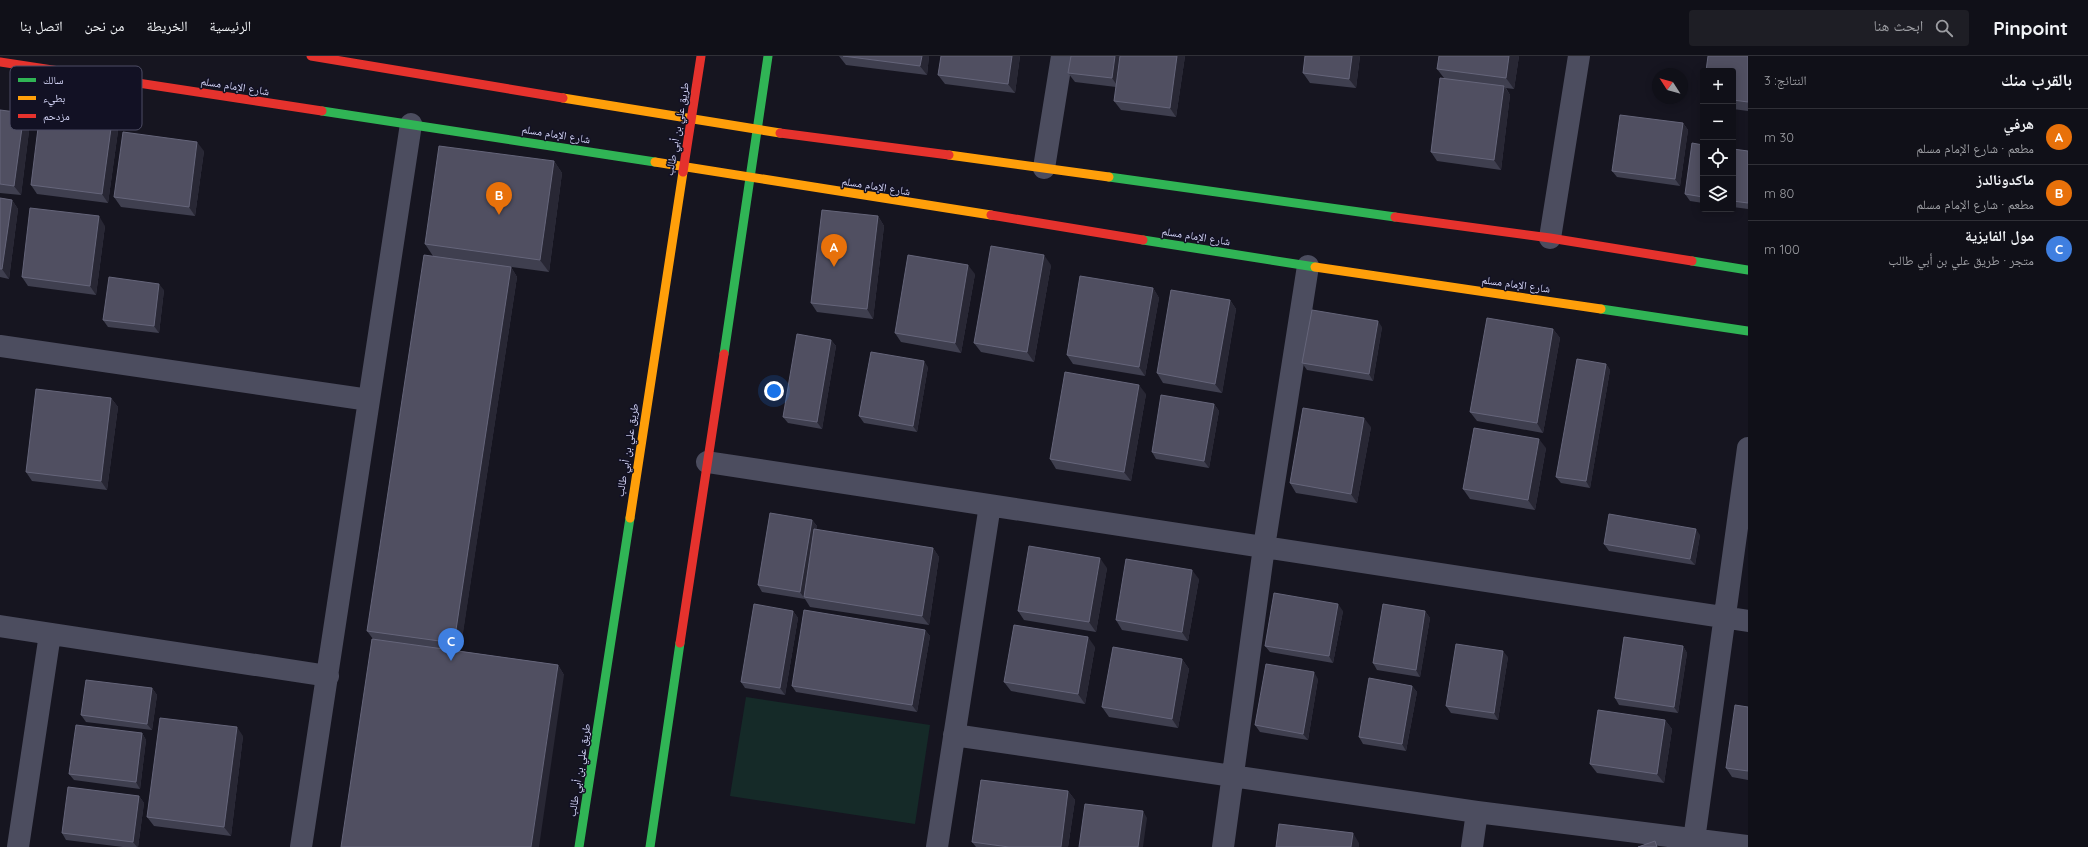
<!DOCTYPE html>
<html lang="ar">
<head>
<meta charset="utf-8">
<style>
  :root { --surface:#101018; --page:#1e1e25; --text:#f1f3f6; --muted:#9c9da2; --line:#303037; --accent:#9494ae }
  body { margin:0; font-family:Quicksand,"Noto Naskh Arabic",sans-serif; background:var(--page); color:var(--text); direction:rtl }
  .controls { position:absolute; right:12px; top:12px; display:grid; overflow:hidden; border-radius:4px; box-shadow:0 2px 10px #0003 }
  .controls button { width:36px; height:36px; display:grid; place-items:center; padding:0; border:0; border-bottom:1px solid var(--line); background:var(--surface); color:var(--text); font:20px sans-serif }
  .compass { position:absolute; left:1652px; top:12px; width:36px; height:36px; border-radius:50%; background:var(--surface); box-shadow:0 2px 10px #0003; rotate:306deg }
  .you { position:absolute; left:774px; top:335px; width:14px; height:14px; margin:-10px; border:3px solid #fff; border-radius:50%; background:#1a73e8; box-shadow:0 0 0 6px #1a73e833 }
  .badge { display:grid; place-items:center; width:26px; height:26px; border-radius:50%; background:var(--accent); color:#fff; font-size:13px; font-weight:700 }
  .pin { position:absolute; translate:-50% -33px; filter:drop-shadow(0 1px 2px #0008) }
  .pin::after { content:''; position:absolute; top:21px; width:14px; height:12px; background:inherit; clip-path:polygon(0 0,100% 0,50% 100%) }
  .list { margin:0; padding:0; list-style:none }
  h2 { display:flex; justify-content:space-between; align-items:center; height:52px; margin:0; padding:0 16px; font-size:17px }
  h2 small { font-size:13px; font-weight:400; color:var(--muted) }
  .list li { display:grid; grid-template-columns:26px 1fr auto; gap:12px; align-items:center; box-sizing:border-box; height:56px; padding:0 16px; border-top:1px solid var(--line) }
  .list b { display:block; font-size:15px; white-space:nowrap }
  .list p { margin:0; font-size:13px; white-space:nowrap; color:var(--muted) }
  .list em { font-size:13px; font-style:normal; color:var(--muted) }
  .icon { flex:none; width:22px; height:22px; fill:none; stroke:currentColor; stroke-width:2; stroke-linecap:round; stroke-linejoin:round }
  .map { position:relative; flex:none; width:1748px; height:791px; overflow:hidden; direction:ltr }
  header { display:flex; align-items:center; gap:24px; box-sizing:border-box; height:56px; padding:0 20px; background:var(--surface); border-bottom:1px solid var(--line) }
  header strong { font-size:19px }
  nav { display:flex; gap:22px; margin-inline-start:auto; font-size:14px }
  .search { width:280px; height:36px; background:var(--page); display:flex; align-items:center; gap:10px; box-sizing:border-box; padding:0 14px; border-radius:4px; color:var(--muted); font-size:15px }
  main { display:flex }
  aside { flex:1; background:var(--surface) }
  .map>svg:first-child { display:block }
  .green { fill:#152a28 }
  .lines { fill:none; stroke-linecap:round; stroke-linejoin:round }
  .street { stroke:#4c4d5f; stroke-width:22 }
  .fast { stroke:#30b455; stroke-width:9 }
  .slow { stroke:#ff9f0a; stroke-width:9 }
  .jam { stroke:#e5322d; stroke-width:9 }
  .wall { fill:#3f3f4f }
  .shaded-wall { fill:#282734 }
  .building { fill:#504f61; stroke:#65657a }
  .labels { text-anchor:middle; stroke-width:3; stroke-linejoin:round; paint-order:stroke }
  .street-label { font-size:11px; fill:#d8d9fb; stroke:#121124 }
  .key { fill:#121124; stroke:#4d4d64; stroke-width:1 }
  .key-label { font-size:11px; fill:#d8d9fb }
</style>
</head>
<body>
<header>
<strong>Pinpoint</strong>
<div class="search"><svg class="icon" aria-label="search" viewBox="0 0 24 24"><circle cx="10" cy="10" r="6"/><path d="M15 15l6 6"/></svg>ابحث هنا</div>
<nav><a>الرئيسية</a><a>الخريطة</a><a>من نحن</a><a>اتصل بنا</a></nav>
</header>
<main>
<aside>
<h2>بالقرب منك<small>النتائج: 3</small></h2>
<ul class="list">
<li><span class="badge" style="background:#e8710a">A</span><div><b>هرفي</b><p>مطعم · شارع الإمام مسلم</p></div><em>30 m</em></li>
<li><span class="badge" style="background:#e8710a">B</span><div><b>ماكدونالدز</b><p>مطعم · شارع الإمام مسلم</p></div><em>80 m</em></li>
<li><span class="badge" style="background:#3f7fe0">C</span><div><b>مول الفايزية</b><p>متجر · طريق علي بن أبي طالب</p></div><em>100 m</em></li>
</ul>
</aside>
<div class="map">
<svg width="1748" height="791" viewBox="0 0 1748 791">
  <rect width="100%" height="100%" fill="#161520"/>
  <path class="green" d="M746 641 930 669 915 768 730 740Z"/>
  <g class="lines">
    <path class="street" d="M1044 112 1062 0
      M1550 182 1579 0
      M0 290 369 344
      M707 406 1748 565
      M0 570 328 620
      M954 679 1477 756 1748 790
      M1694 784 1748 392
      M18 791 50 578
      M301 791 411 68
      M937 791 990 449
      M1223 791 1264 491 1308 210
      M1472 791 1477 756"/>
    <path class="fast" d="M322 55 655 106
      M1109 121 1395 161
      M1143 184 1315 211
      M1692 205 1748 214
      M1601 253 1748 275
      M724 298 768 0
      M579 791 630 462
      M650 791 680 587"/>
    <path class="slow" d="M563 42 780 77
      M949 99 1109 121
      M655 106 991 159
      M1315 211 1601 253
      M630 462 683 116"/>
    <path class="jam" d="M311 0 563 42
      M0 6 322 55
      M780 77 949 99
      M683 116 701 0
      M991 159 1143 184
      M1395 161 1550 182 1692 205
      M680 587 724 298"/>
  </g>
  <path class="wall" d="M839 0H929L927 19 846 9Z
    M941 0H1020L1015 37 945 28 938 19Z
    M1185 0 1176 61 1121 54 1114 45 1116 31 1075 26 1068 17Z
    M1360 0 1356 32 1310 27 1303 17Z
    M1439 0H1519L1514 33 1506 32 1510 39 1501 114 1437 105 1431 96 1444 22 1437 13Z
    M1748 0V55L1733 53V15Z
    M0 54 30 67 21 139 0 137Z
    M112 65 118 75 108 147 37 138 31 129Z
    M1683 67 1688 74 1680 130 1617 121 1612 115Z
    M1703 89V147L1690 145 1685 138Z
    M1733 93 1748 95V153L1733 151Z
    M204 95 195 160 121 151 114 141Z
    M554 105 562 117 549 216 438 201 511 211 517 221 460 595 558 609 564 619 373 583 367 575 433 200 425 188Z
    M0 142 12 144 18 153 9 223 0 221Z
    M878 160 884 170 873 263 817 256 811 247Z
    M105 170 96 239 28 230 22 221Z
    M1051 209 1034 306 981 296 974 287Z
    M975 218 961 297 901 286 895 277Z
    M1153 232 1159 242 1145 320 1073 308 1067 299Z
    M164 234 159 277 108 271 103 264Z
    M1230 244 1236 253 1222 337 1163 327 1157 317Z
    M1382 271 1373 325 1307 314 1302 307Z
    M1553 273 1560 282 1543 377 1477 365 1470 356Z
    M831 284 836 290 822 373 788 367 783 361Z
    M1606 308 1610 314 1590 432 1561 427 1556 421Z
    M928 311 917 376 864 367 859 360Z
    M1146 338 1131 425 1056 413 1050 403Z
    M111 342 118 351 107 434 32 425 26 416Z
    M1214 348 1219 355 1209 412 1156 403 1152 396Z
    M1371 371 1357 447 1296 437 1290 427Z
    M1546 392 1535 454 1470 443 1463 433Z
    M812 464 817 470 816 474 933 492 939 501 929 569 810 551 805 543 762 536 758 529Z
    M1700 479 1695 509 1609 495 1604 488Z
    M1107 512 1096 576 1024 564 1018 555Z
    M1199 523 1188 585 1122 574 1116 564Z
    M793 555 798 562 785 639 745 632 741 626Z
    M1343 555 1333 607 1270 596 1265 590Z
    M1425 555 1430 562 1420 621 1377 614 1373 607Z
    M925 574 930 580 917 656 796 636 792 630Z
    M1683 590 1687 597 1678 657 1619 649 1615 642Z
    M1095 591 1085 648 1011 635 1004 626Z
    M1508 601 1498 664 1451 657 1446 650Z
    M1182 603 1189 613 1178 672 1109 661 1102 651Z
    M1318 623 1308 684 1260 676 1255 669Z
    M1412 630 1417 636 1406 695 1363 688 1359 681Z
    M152 632 157 639 152 674 86 666 81 659Z
    M1748 651V724L1732 721 1726 712Z
    M1665 664 1672 673 1664 727 1597 717 1590 708Z
    M142 677 146 684 140 733 74 724 69 718Z
    M243 680 231 780 154 770 147 761Z
    M1068 735 1075 744 1068 791H976L972 786Z
    M139 740 144 747 138 791H123L66 784 62 777Z"/>
  <path class="shaded-wall" d="M922 0H929L927 19 920 10Z
    M1012 0H1020L1015 37 1008 28Z
    M1115 0H1123L1119 32 1112 22Z
    M1177 0H1185L1176 61 1170 52Z
    M1352 0H1360L1356 32 1349 23Z
    M1509 0H1519L1514 33 1506 22Z
    M1504 30 1510 39 1501 114 1494 104Z
    M24 57 30 67 21 139 14 130Z
    M112 65 118 75 108 147 102 138Z
    M1683 67 1688 74 1680 130 1675 123Z
    M197 86 204 95 195 160 189 151Z
    M554 105 562 117 549 216 540 204Z
    M12 144 18 153 9 223 2 213Z
    M99 160 105 170 96 239 90 230Z
    M878 160 884 170 873 263 867 253Z
    M1044 199 1051 209 1034 306 1027 296Z
    M968 209 975 218 961 297 955 287Z
    M511 211 517 221 460 597 454 587Z
    M159 228 164 234 159 277 154 270Z
    M1153 232 1159 242 1145 320 1139 311Z
    M1230 244 1236 253 1222 337 1215 328Z
    M1378 265 1382 271 1373 325 1369 318Z
    M1553 273 1560 282 1543 377 1537 367Z
    M831 284 836 290 822 373 817 366Z
    M924 305 928 311 917 376 913 370Z
    M1606 308 1610 314 1590 432 1586 425Z
    M1139 329 1146 338 1131 425 1124 416Z
    M111 342 118 351 107 434 101 425Z
    M1214 348 1219 355 1209 412 1204 405Z
    M1364 362 1371 371 1357 447 1351 438Z
    M1539 383 1546 392 1535 454 1528 444Z
    M812 464 817 470 805 542 804 541 805 543 800 536Z
    M1696 473 1700 479 1695 509 1690 503Z
    M933 492 939 501 929 569 922 560Z
    M1100 502 1107 512 1096 576 1089 566Z
    M1192 514 1199 523 1188 585 1182 576Z
    M1338 548 1343 555 1333 607 1329 600Z
    M793 555 798 562 785 639 780 632Z
    M1425 555 1430 562 1420 621 1416 614Z
    M925 574 930 580 917 656 912 649Z
    M1088 581 1095 591 1085 648 1078 638Z
    M1683 590 1687 597 1678 657 1674 651Z
    M1503 595 1508 601 1498 664 1494 657Z
    M1182 603 1189 613 1178 672 1172 663Z
    M558 609 564 619 539 791H531Z
    M1314 616 1318 623 1308 684 1303 678Z
    M1412 630 1417 636 1406 695 1402 688Z
    M152 632 157 639 152 674 147 668Z
    M1665 664 1672 673 1664 727 1657 718Z
    M237 671 243 680 231 780 224 771Z
    M142 677 146 684 140 733 136 726Z
    M1068 735 1075 744 1068 791H1061Z
    M139 740 144 747 138 791H137L133 786Z
    M1143 755 1147 762 1143 791H1138Z
    M1353 777 1359 787V791H1351Z"/>
  <path class="building" d="M843 0H922L920 10Z
    M941 0H1012L1008 28 938 19Z
    M1071 0H1115L1112 22 1068 17Z
    M1120 0H1177L1170 52 1114 45Z
    M1305 0H1352L1349 23 1303 17Z
    M1439 0H1509L1506 22 1437 13Z
    M1708 0H1748V46L1733 44V15H1706Z
    M1440 22 1504 30 1494 104 1431 96Z
    M0 54 24 57 14 130 0 128Z
    M40 56 112 65 102 138 31 129Z
    M1620 59 1683 67 1675 123 1612 115Z
    M123 76 197 86 189 151 114 141Z
    M1692 87 1703 89V141L1685 138Z
    M439 90 554 105 540 204 425 188Z
    M1733 93 1748 95V147L1733 145Z
    M0 142 12 144 2 213H0Z
    M30 152 99 160 90 230 22 221Z
    M822 154 878 160 867 253 811 247Z
    M991 190 1044 199 1027 296 974 287Z
    M424 199 511 211 454 587 367 575Z
    M908 199 968 209 955 287 895 277Z
    M1080 220 1153 232 1139 311 1067 299Z
    M109 221 159 228 154 270 103 264Z
    M1171 234 1230 244 1215 328 1157 317Z
    M1312 254 1378 265 1369 318 1302 307Z
    M1487 262 1553 273 1537 367 1470 356Z
    M797 278 831 284 817 366 783 361Z
    M871 296 924 305 913 370 859 360Z
    M1577 303 1606 308 1586 425 1556 421Z
    M1065 316 1139 329 1124 416 1050 403Z
    M36 333 111 342 101 425 26 416Z
    M1161 339 1214 348 1204 405 1152 396Z
    M1303 352 1364 362 1351 438 1290 427Z
    M1474 372 1539 383 1528 444 1463 433Z
    M770 457 812 464 800 536 758 529Z
    M1609 458 1696 473 1690 503 1604 488Z
    M814 473 933 492 922 560 804 541Z
    M1029 490 1100 502 1089 566 1018 555Z
    M1126 503 1192 514 1182 576 1116 564Z
    M1274 537 1338 548 1329 600 1265 590Z
    M754 548 793 555 780 632 741 626Z
    M1383 548 1425 555 1416 614 1373 607Z
    M804 554 925 574 912 649 792 630Z
    M1014 569 1088 581 1078 638 1004 626Z
    M1624 581 1683 590 1674 651 1615 642Z
    M372 583 558 609 531 791H341Z
    M1456 588 1503 595 1494 657 1446 650Z
    M1113 591 1182 603 1172 663 1102 651Z
    M1266 608 1314 616 1303 678 1255 669Z
    M1369 622 1412 630 1402 688 1359 681Z
    M86 624 152 632 147 668 81 659Z
    M1735 649 1748 651V715L1726 712Z
    M1598 654 1665 664 1657 718 1590 708Z
    M160 662 237 671 224 771 147 761Z
    M76 669 142 677 136 726 69 718Z
    M981 724 1068 735 1061 791H1009L972 786Z
    M68 731 139 740 133 786 62 777Z
    M1085 748 1143 755 1138 791H1079Z
    M1279 768 1353 777 1351 791H1276Z
    M1655 785 1657 791H1638Z"/>
  <g class="labels">
    <g class="street-label">
      <text transform="translate(235 30) rotate(9)" y="4">شارع الإمام مسلم</text>
      <text transform="translate(677 73) rotate(-80)" y="4">طريق علي بن أبي طالب</text>
      <text transform="translate(556 78) rotate(9)" y="4">شارع الإمام مسلم</text>
      <text transform="translate(876 130) rotate(9)" y="4">شارع الإمام مسلم</text>
      <text transform="translate(1196 180) rotate(9)" y="4">شارع الإمام مسلم</text>
      <text transform="translate(1516 228) rotate(8)" y="4">شارع الإمام مسلم</text>
      <text transform="translate(627 394) rotate(-81)" y="4">طريق علي بن أبي طالب</text>
      <text transform="translate(579 714) rotate(-81)" y="4">طريق علي بن أبي طالب</text>
    </g>
  </g>
  <rect x="10" y="10" width="132" height="64" rx="6" class="key"/>
  <rect x="18" y="22" width="18" height="4" fill="#30b455"/>
  <rect x="18" y="40" width="18" height="4" fill="#ff9f0a"/>
  <rect x="18" y="58" width="18" height="4" fill="#e5322d"/>
  <g class="key-label">
    <text x="43" y="28">سالك</text>
    <text x="43" y="46">بطيء</text>
    <text x="43" y="64">مزدحم</text>
  </g>
</svg>
<div class="controls">
<button>+</button>
<button>−</button>
<button><svg class="icon" aria-label="locate" viewBox="0 0 24 24"><circle cx="12" cy="12" r="6"/><path d="M12 2v4M12 18v4M2 12h4M18 12h4"/></svg></button>
<button><svg class="icon" aria-label="layers" viewBox="0 0 24 24"><path d="M12 4l9 5-9 5-9-5zM3 14l9 5 9-5"/></svg></button>
</div>
<svg class="compass" viewBox="-18 -18 36 36"><path d="M0-13l5 13h-10z" fill="#e53935"/><path d="M0 13l5-13h-10z" fill="#9c9da2"/></svg>
<div class="you"></div>
<div class="pin badge" style="left:834px;top:211px;background:#e8710a">A</div>
<div class="pin badge" style="left:499px;top:159px;background:#e8710a">B</div>
<div class="pin badge" style="left:451px;top:605px;background:#3f7fe0">C</div>
</div>
</main>
</body>
</html>
